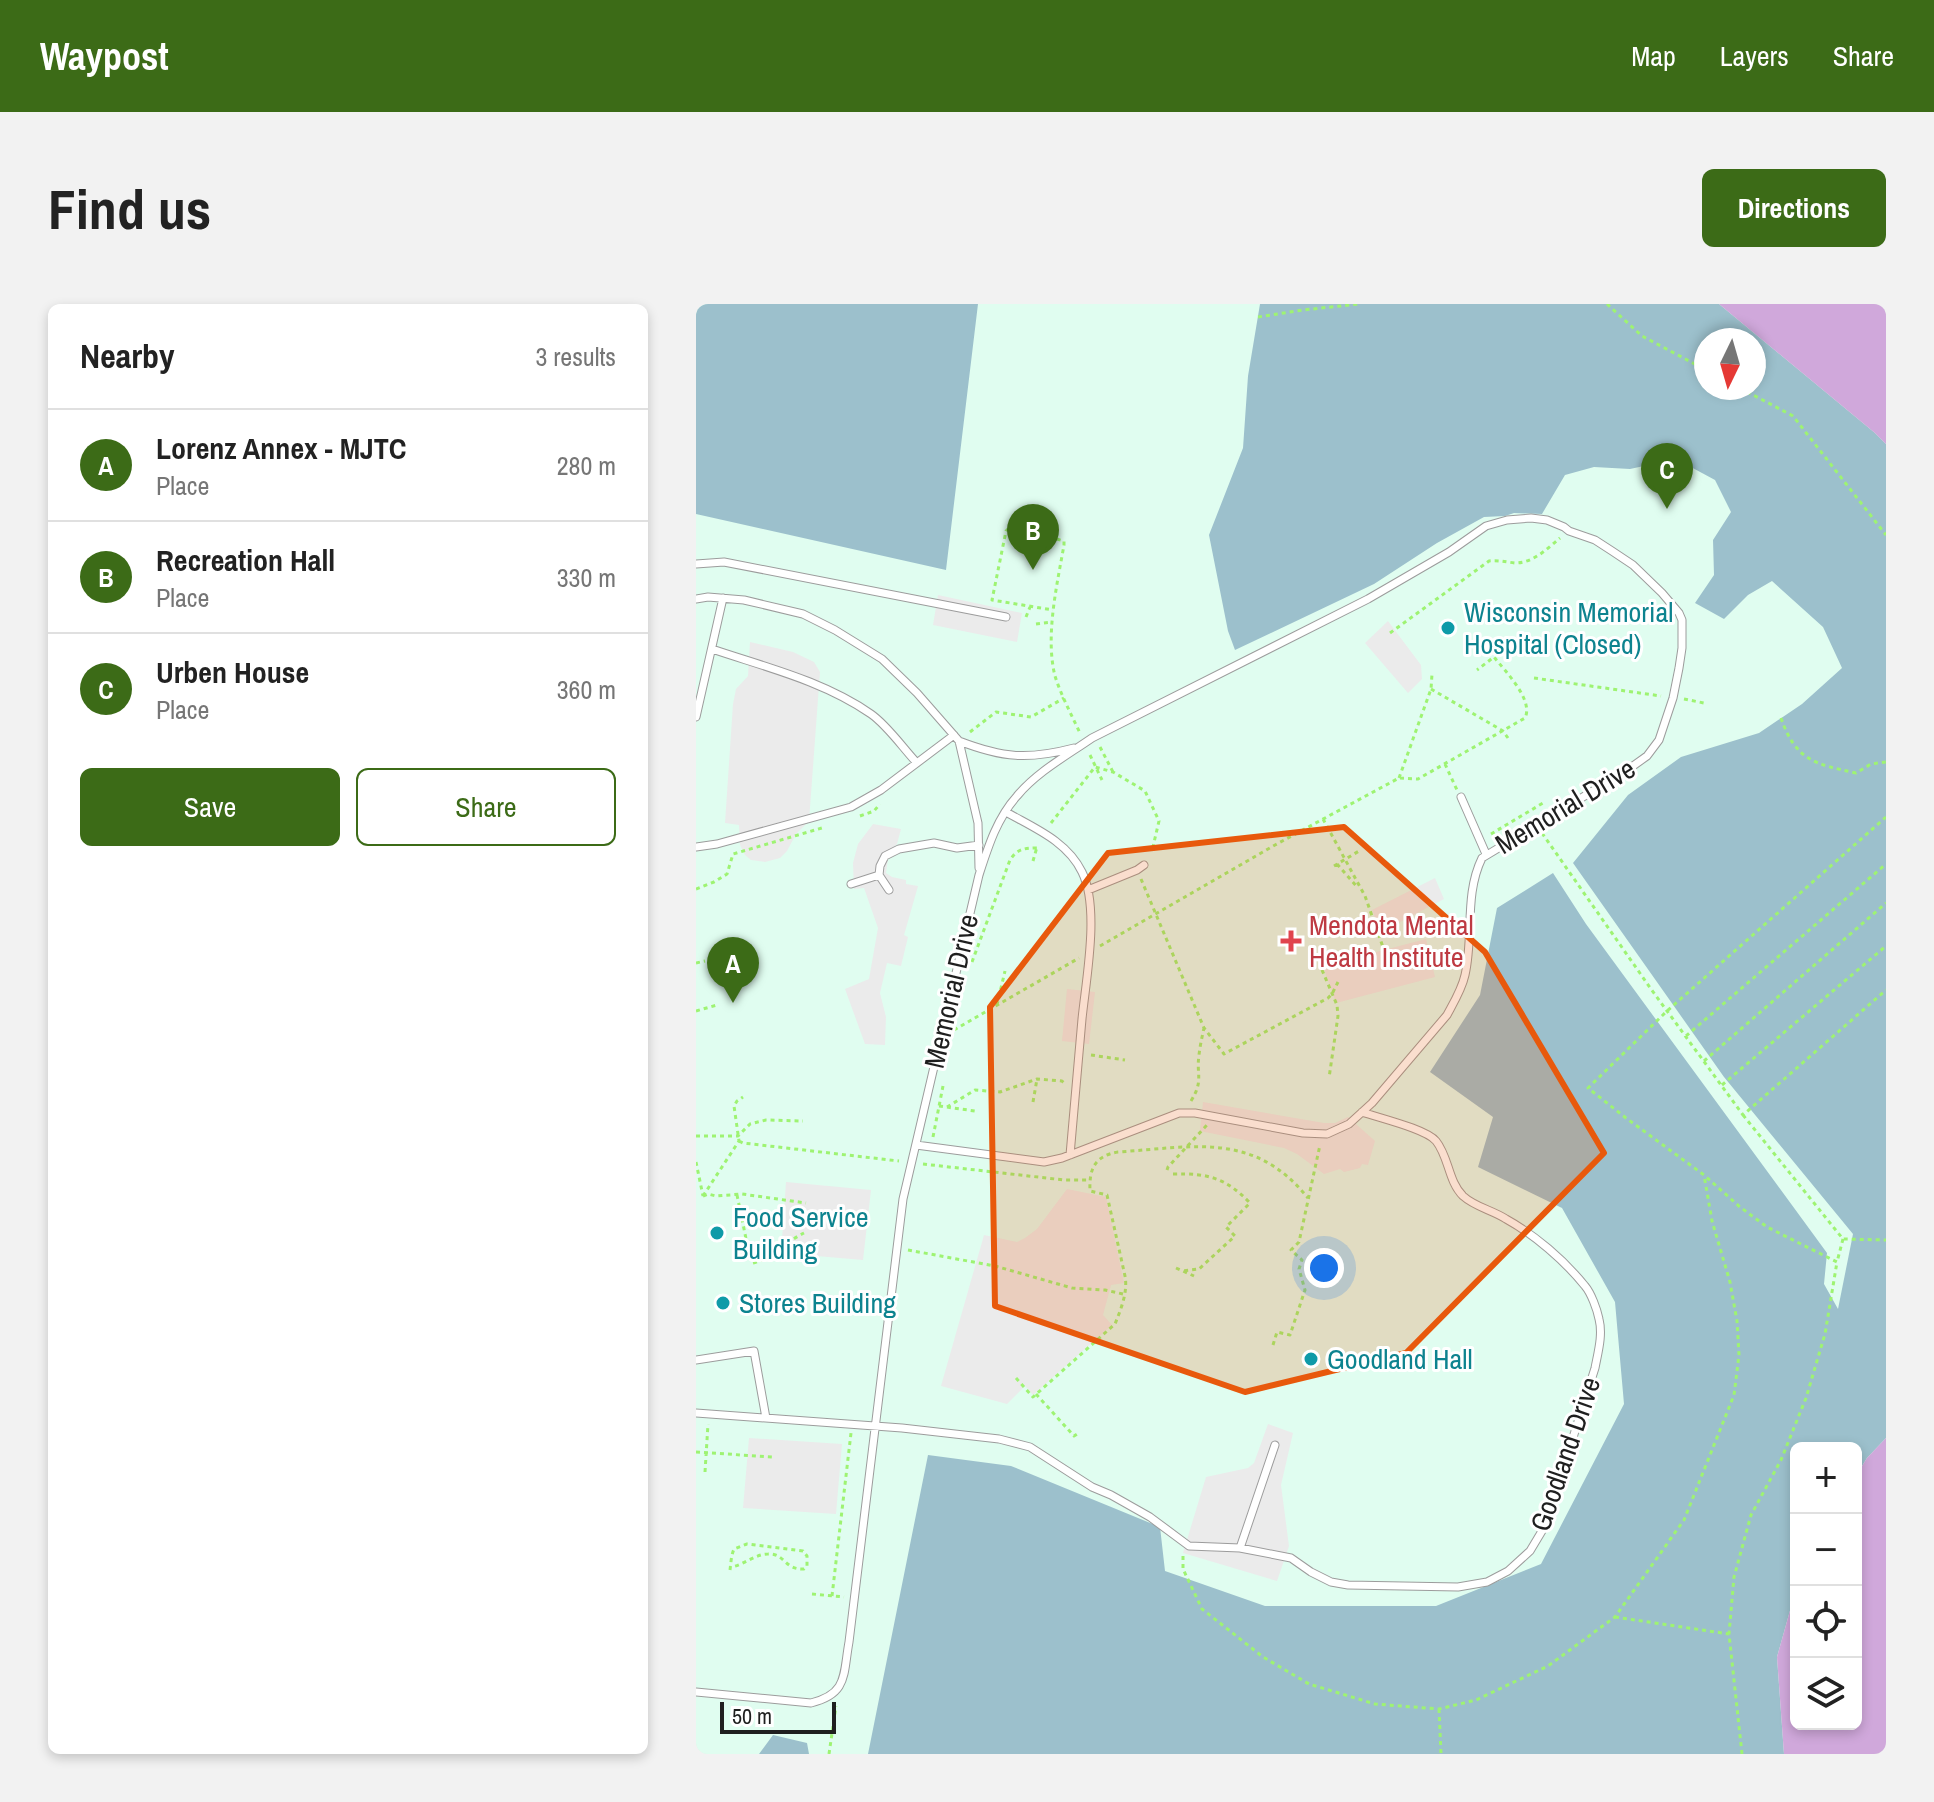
<!DOCTYPE html>
<html lang="en">
<head>
<meta charset="utf-8">
<style>
  :root { --surface:#fff; --page:#f2f2f2; --text:#222; --muted:#767676; --line:#e0e0e0; --accent:#3c6b17 }
  body { margin:0; font-family:"Archivo Narrow",sans-serif; background:var(--page); color:var(--text) }
  .controls { position:absolute; right:24px; bottom:24px; display:grid; overflow:hidden; border-radius:12px; box-shadow:0 4px 12px #0003 }
  .controls button { width:72px; height:72px; display:grid; place-items:center; padding:0; border:0; border-bottom:2px solid var(--line); background:var(--surface); color:var(--text); font:40px sans-serif }
  .compass { position:absolute; left:998px; top:24px; width:72px; height:72px; border-radius:50%; background:var(--surface); box-shadow:0 4px 12px #0003; rotate:185deg }
  .scale { position:absolute; left:24px; bottom:20px; width:116px; box-sizing:border-box; padding-left:8px; border:4px solid #1f1f1f; border-top:0; font-size:22px; line-height:28px; white-space:nowrap; color:#1f1f1f; -webkit-text-stroke:6px #fff; paint-order:stroke }
  .you { position:absolute; left:628px; top:964px; width:28px; height:28px; margin:-20px; border:6px solid #fff; border-radius:50%; background:#1a73e8; box-shadow:0 0 0 12px #1a73e833 }
  .badge { display:grid; place-items:center; width:52px; height:52px; border-radius:50%; background:var(--accent); color:#fff; font-size:26px; font-weight:700 }
  .pin { position:absolute; translate:-50% -66px; filter:drop-shadow(0 2px 4px #0008) }
  .pin::after { content:''; position:absolute; top:42px; width:28px; height:24px; background:inherit; clip-path:polygon(0 0,100% 0,50% 100%) }
  .list { margin:0; padding:0; list-style:none }
  h2 { display:flex; justify-content:space-between; align-items:center; height:104px; margin:0; padding:0 32px; font-size:34px }
  h2 small { font-size:26px; font-weight:400; color:var(--muted) }
  .list li { display:grid; grid-template-columns:52px 1fr auto; gap:24px; align-items:center; box-sizing:border-box; height:112px; padding:0 32px; border-top:2px solid var(--line) }
  .list b { display:block; font-size:30px; white-space:nowrap }
  .list p { margin:0; font-size:26px; white-space:nowrap; color:var(--muted) }
  .list em { font-size:26px; font-style:normal; color:var(--muted) }
  .actions { display:flex; gap:16px; padding:24px 32px }
  .actions a { flex:1; padding:18px 0; border:2px solid var(--accent); border-radius:12px; text-align:center; font-size:28px; color:var(--accent) }
  .actions .main { background:var(--accent); color:#fff }
  .icon { flex:none; width:44px; height:44px; fill:none; stroke:currentColor; stroke-width:2; stroke-linecap:round; stroke-linejoin:round }
  .map { position:relative; flex:none; width:1190px; height:1450px; overflow:hidden; border-radius:12px }
  header { display:flex; align-items:center; gap:48px; box-sizing:border-box; height:112px; padding:0 40px; background:var(--accent); color:#fff }
  header strong { font-size:38px }
  nav { display:flex; gap:44px; margin-inline-start:auto; font-size:28px }
  .intro { display:flex; align-items:center; justify-content:space-between; box-sizing:border-box; height:192px; padding:0 48px }
  h1 { margin:0; font-size:56px }
  .button { padding:20px 36px; border-radius:12px; background:var(--accent); color:#fff; font-size:28px; font-weight:700 }
  main { display:flex; gap:48px; padding:0 48px }
  aside { flex:1; background:var(--surface); border-radius:12px; box-shadow:0 4px 12px #0003 }
  .map>svg:first-child { display:block }
  .education { fill:#e0fdf0; fill-rule:evenodd }
  .forest { fill:#9cc0cc; fill-rule:evenodd }
  .parking { fill:#ebebeb }
  .water { fill:#d0a8db }
  .lines { fill:none; stroke-linecap:round; stroke-linejoin:round }
  .service-casing { stroke:#9c9c9c; stroke-width:9 }
  .path { stroke:#9ef372; stroke-width:3; stroke-dasharray:4 4; stroke-linecap:butt }
  .service { stroke:#fff; stroke-width:7 }
  .marked { fill:#e8590c; fill-opacity:0.2; stroke:#e8590c; stroke-width:6; stroke-linejoin:round }
  .culture-dot { fill:#0f9aa8; stroke:#fff; stroke-width:3 }
  .health-dot { fill:#e0444e; stroke:#fff; stroke-width:3 }
  .labels { text-anchor:middle; stroke-width:6; stroke-linejoin:round; paint-order:stroke }
  .culture-label { font-size:28px; fill:#0d838f; stroke:#fff; text-anchor:start }
  .street-label { font-size:28px; fill:#1f1f1f; stroke:#fff }
  .health-label { font-size:28px; fill:#be3a42; stroke:#fff; text-anchor:start }
</style>
</head>
<body>
<header>
<strong>Waypost</strong>
<nav><a>Map</a><a>Layers</a><a>Share</a></nav>
</header>
<div class="intro"><h1>Find us</h1><a class="button">Directions</a></div>
<main>
<aside>
<h2>Nearby<small>3 results</small></h2>
<ul class="list">
<li><span class="badge">A</span><div><b>Lorenz Annex - MJTC</b><p>Place</p></div><em>280 m</em></li>
<li><span class="badge">B</span><div><b>Recreation Hall</b><p>Place</p></div><em>330 m</em></li>
<li><span class="badge">C</span><div><b>Urben House</b><p>Place</p></div><em>360 m</em></li>
</ul>
<div class="actions"><a class="main">Save</a><a>Share</a></div>
</aside>
<div class="map">
<svg width="1190" height="1450" viewBox="0 0 1190 1450">
  <rect width="100%" height="100%" fill="#e5efe8"/>
  <path class="education" d="M0 0H1023L1190 140V1134L1171 1154 1160 1172V1144H1100V1285L1081 1353 1088 1450H0ZM1010 36H1058V84H1010Z"/>
  <path class="forest" d="M0 0H282L250 266 0 210Z
    M564 0H1023L1179 129 1190 140V1134L1171 1154 1160 1172V1144H1100V1285L1081 1353 1088 1450H172L232 1151 315 1162 464 1223 469 1267 569 1302H740L845 1260 928 1100 919 998 866 904 782 863 797 813 734 768 784 691 801 604 857 569 890 620 1131 949 1128 980 1142 1005 1157 930 1028 773 877 559 932 491 985 453 1063 429 1106 400 1146 364 1127 323 1076 277 1052 291 1028 315 999 299 1018 271 1017 236 1035 208 1019 176 980 155 934 165 898 163 869 171 846 210 818 209 809 212 788 213 741 239 678 280 539 346 532 327 513 231 547 144 552 72ZM1010 36H1058V84H1010Z
    M77 1431 111 1439 113 1450H63Z"/>
  <path class="parking" d="M242 291 326 309 321 338 237 321Z
    M692 317 725 361 726 375 712 389 669 339Z
    M54 338 97 348 118 358 124 368 113 517 100 530 91 547 84 554 69 558 55 556 49 551 44 541 43 521 29 519 37 400 40 385 52 372Z
    M177 520 205 525 201 540 193 548 190 569 196 573 210 576V580L222 582 208 631 212 633 205 662 191 659 184 689 190 713 189 741 169 740 149 685 173 675 182 624 168 584 158 585 157 559 162 540Z
    M739 574 748 595 685 628 676 606Z
    M730 635 739 673 640 699 627 662Z
    M371 685 399 688 393 740 366 737Z
    M507 798 628 819H639L652 813 679 837 672 861 666 860 664 864 648 868 644 865 628 870 601 850 588 844 504 827Z
    M90 878 175 886 167 956 97 950 99 937 86 936Z
    M371 885 410 893 428 979 415 981 407 1011 416 1021 337 1091 329 1082 311 1100 245 1082 288 931 321 938 329 934 341 925Z
    M572 1120 597 1129 585 1181 593 1242 581 1277 487 1249 510 1173 552 1164 558 1159Z
    M53 1134 146 1140 140 1210 47 1204Z"/>
  <path class="water" d="M1023 0H1190V140L1179 129Z
    M1190 1134V1450H1088L1081 1353 1100 1285V1420H1160V1172L1171 1154Z"/>
  <g class="lines">
    <defs>
      <path id="service" d="M0 260 28 258 310 313
        M0 295 12 293 48 296 107 310 139 326 186 355 221 389 263 437 282 519 283 564
        M16 345C69 363 128 377 175 410 191 421 207 444 221 459
        M0 413 27 294
        M263 437C307 454 332 456 378 444
        M765 493 790 550
        M310 508C338 524 371 537 386 568 404 604 390 675 386 715 382 760 378 805 374 851
        M0 543 21 540 155 503 185 486 258 431
        M155 580 183 571
        M193 586 183 571 184 562 189 552 203 545 238 539 261 544 283 541
        M392 586 441 566 448 561
        M0 1056 58 1047 70 1114
        M0 1109 206 1124 303 1135 334 1143 396 1183 415 1191 454 1213 493 1242 544 1244 595 1254 615 1268 635 1278 652 1281 762 1283 791 1278 812 1267 834 1247 849 1222 899 1064C902 1048 907 1031 903 1015 901 1005 895 989 889 982 868 956 839 931 810 915 796 906 779 903 767 892 752 877 753 853 740 837 730 825 683 814 666 808
        M544 1244 579 1141
        M0 1388 115 1399C152 1390 147 1371 153 1338L207 895 283 571C292 543 301 514 321 492 341 468 370 452 396 434L672 295 753 248 790 222 811 216 835 214 851 216 868 223 873 227 899 236 916 247 937 261 966 289 983 309 986 316V344L983 364 977 394 963 436 951 452 930 467 786 554C768 591 778 632 769 671 766 685 758 698 751 711L676 799 653 820 631 830 607 829 499 809H483L366 854 348 858 220 841"/>
    </defs>
    <use href="#service" class="service-casing"/>
    <path class="path" d="M911 0 946 32 1010 66
      M562 13 607 6 663 0
      M1044 84 1097 112 1190 231
      M321 226 312 225 310 227 296 296 357 306
      M353 233 368 237V241C361 281 349 332 359 372 365 391 375 410 384 429
      M330 313 334 303
      M340 320 356 318
      M694 329 793 257C803 256 810 258 819 259 837 259 851 245 864 234
      M838 374 965 392
      M735 385 807 427 812 434
      M988 395 1008 399
      M1085 414C1100 457 1119 460 1160 469L1175 460 1190 458
      M274 428 300 408 335 413 368 394
      M404 443 417 468
      M394 451 406 476
      M749 460 761 486
      M703 474 735 385 736 370
      M164 512 178 507 184 500
      M627 515 669 592 695 666
      M355 519 399 463 417 468 449 487 463 517 456 547
      M846 529 955 685 1047 811 1190 686
      M795 530 847 499 846 496
      M337 557 341 543
      M641 560 662 584
      M638 562 663 547
      M445 575 508 724 528 750 632 694 636 690 642 678
      M0 585 18 578 31 570 37 550 126 524
      M404 642 579 541 703 474 722 475 829 414C838 396 809 367 798 353L781 366
      M276 658 314 556C321 545 328 544 341 544
      M0 659 9 657
      M626 666 641 701 642 712 633 774
      M301 701 309 667
      M0 707 21 701
      M258 726 383 654
      M990 732 1190 560
      M395 751 429 756
      M1008 757 1190 599
      M1026 781 1190 642
      M495 797C508 776 500 771 503 751 504 742 506 733 508 724
      M337 798 341 775
      M243 802 279 807
      M251 803 279 786 304 788 341 775 366 777 369 780
      M1047 811 1147 935 1190 936
      M0 832H42L54 820 70 816 107 817
      M237 833 247 782
      M43 837 47 839 203 857
      M0 858 7 892
      M227 860 368 876H394
      M471 866 472 863 511 821
      M477 870C512 869 530 874 554 899L530 923 539 932 503 965 486 967
      M41 891 54 954
      M7 892 43 837 38 802 41 797 47 793
      M7 892 12 890 20 892 46 890 110 899
      M1147 935 1141 958 1071 923 1044 903 1008 871 930 814 892 784 971 707 1190 513
      M212 946 299 962 376 984 409 986 427 990
      M57 959C79 953 89 938 108 929
      M480 964 498 972
      M577 1041 581 1028 594 1031 609 986 603 965 606 956 595 946 603 938 624 841
      M320 1074 337 1093 419 1020C425 1005 432 988 429 972L411 891 394 887C393 864 399 852 422 848 498 843 558 827 612 894
      M340 1090 378 1132 381 1130
      M0 1148 76 1153
      M9 1168 12 1120
      M487 1252V1265L506 1305 567 1353 613 1380 679 1400 743 1405 780 1396 852 1362 919 1313 988 1216 1038 1091 1043 1051 1041 1017 1034 978 1016 917 1008 871
      M34 1266C35 1259 35 1252 38 1245L51 1240 107 1247 111 1252V1262L108 1265C88 1266 89 1249 72 1250 59 1250 48 1261 35 1263
      M116 1290 148 1293
      M136 1292 155 1129
      M919 1313 1033 1330
      M743 1405 745 1450
      M133 1450 140 1402
      M1046 1450 1033 1330 1038 1273 1055 1211 1085 1156 1110 1094 1129 1030 1141 958"/>
    <use href="#service" class="service"/>
  </g>
  <path class="marked" d="M648 523 789 648 908 849 710 1049 549 1088 299 1002 294 703 412 549Z"/>
  <g class="culture-dot">
    <circle cx="752" cy="324" r="8"/>
    <circle cx="21" cy="929" r="8"/>
    <circle cx="27" cy="999" r="8"/>
    <circle cx="615" cy="1055" r="8"/>
  </g>
  <path class="health-dot" d="M591 625h8v8h8v8h-8v8h-8v-8h-8v-8h8z"/>
  <g class="labels">
    <g class="culture-label">
      <text x="768" y="318">Wisconsin Memorial<tspan x="768" dy="32">Hospital (Closed)</tspan></text>
      <text x="37" y="923">Food Service<tspan x="37" dy="32">Building</tspan></text>
      <text x="43" y="1009">Stores Building</text>
      <text x="631" y="1065">Goodland Hall</text>
    </g>
    <g class="street-label">
      <text transform="translate(869 502) rotate(-31)" y="10">Memorial Drive</text>
      <text transform="translate(255 687) rotate(-77)" y="10">Memorial Drive</text>
      <text transform="translate(869 1150) rotate(-71)" y="10">Goodland Drive</text>
    </g>
    <g class="health-label">
      <text x="613" y="631">Mendota Mental<tspan x="613" dy="32">Health Institute</tspan></text>
    </g>
  </g>
</svg>
<div class="controls">
<button>+</button>
<button>−</button>
<button><svg class="icon" aria-label="locate" viewBox="0 0 24 24"><circle cx="12" cy="12" r="6"/><path d="M12 2v4M12 18v4M2 12h4M18 12h4"/></svg></button>
<button><svg class="icon" aria-label="layers" viewBox="0 0 24 24"><path d="M12 4l9 5-9 5-9-5zM3 14l9 5 9-5"/></svg></button>
</div>
<svg class="compass" viewBox="-18 -18 36 36"><path d="M0-13l5 13h-10z" fill="#e53935"/><path d="M0 13l5-13h-10z" fill="#767676"/></svg>
<div class="scale">50 m</div>
<div class="you"></div>
<div class="pin badge" style="left:37px;top:699px">A</div>
<div class="pin badge" style="left:337px;top:266px">B</div>
<div class="pin badge" style="left:971px;top:205px">C</div>
</div>
</main>
</body>
</html>
